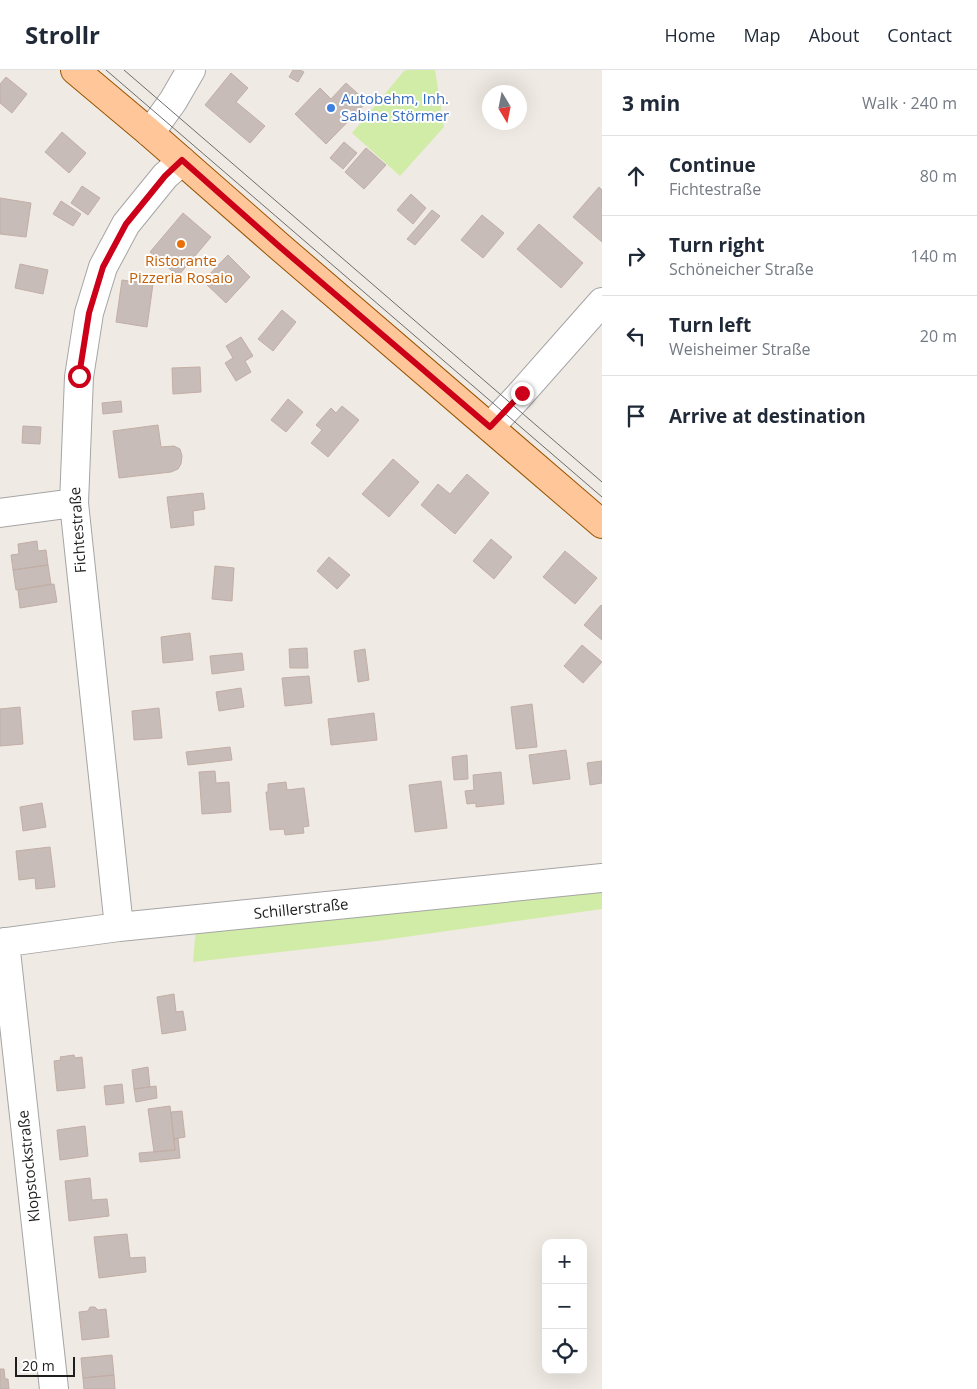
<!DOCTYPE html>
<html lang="en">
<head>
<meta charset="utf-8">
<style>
  :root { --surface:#fff; --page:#f6f6f7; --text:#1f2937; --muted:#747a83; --line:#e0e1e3 }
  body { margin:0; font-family:"Open Sans",sans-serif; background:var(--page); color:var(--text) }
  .controls { position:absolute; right:15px; bottom:15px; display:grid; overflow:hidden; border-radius:10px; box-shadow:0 5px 20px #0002 }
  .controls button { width:45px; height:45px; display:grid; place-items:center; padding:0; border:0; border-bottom:1px solid var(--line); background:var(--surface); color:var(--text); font:25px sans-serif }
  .compass { position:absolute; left:482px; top:15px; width:45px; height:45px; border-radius:50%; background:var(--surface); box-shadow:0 5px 20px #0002; rotate:170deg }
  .scale { position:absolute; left:15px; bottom:12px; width:60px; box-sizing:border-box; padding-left:5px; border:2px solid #1e1e1e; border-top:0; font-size:14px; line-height:18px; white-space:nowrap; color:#1e1e1e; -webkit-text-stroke:4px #fff; paint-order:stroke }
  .stop { position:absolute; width:15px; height:15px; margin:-11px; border:4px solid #cc0018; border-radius:50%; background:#fff }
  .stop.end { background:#cc0018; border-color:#fff; box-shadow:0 1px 5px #0008 }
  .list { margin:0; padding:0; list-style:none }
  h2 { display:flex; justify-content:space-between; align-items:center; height:65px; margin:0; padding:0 20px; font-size:21px }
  h2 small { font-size:16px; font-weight:400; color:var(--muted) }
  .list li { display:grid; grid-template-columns:32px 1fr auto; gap:15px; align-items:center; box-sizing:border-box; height:80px; padding:0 20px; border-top:1px solid var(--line) }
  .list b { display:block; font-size:19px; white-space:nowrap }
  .list p { margin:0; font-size:16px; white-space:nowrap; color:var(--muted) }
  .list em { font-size:16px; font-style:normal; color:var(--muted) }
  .icon { flex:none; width:28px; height:28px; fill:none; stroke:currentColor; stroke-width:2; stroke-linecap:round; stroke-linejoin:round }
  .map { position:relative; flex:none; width:602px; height:1319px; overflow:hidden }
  header { display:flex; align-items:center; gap:30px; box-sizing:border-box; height:70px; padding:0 25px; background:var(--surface); border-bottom:1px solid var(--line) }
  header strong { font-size:24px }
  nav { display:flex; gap:28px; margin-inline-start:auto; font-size:18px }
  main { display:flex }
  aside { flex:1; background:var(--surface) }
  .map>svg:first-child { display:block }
  .grass { fill:#d1eca7 }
  .building { fill:#c7bcb7; stroke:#c2aea5 }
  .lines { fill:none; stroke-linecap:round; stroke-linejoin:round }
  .minor-casing { stroke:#a5a5a5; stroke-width:30 }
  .major-casing { stroke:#985400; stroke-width:30 }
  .minor { stroke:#fff; stroke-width:28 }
  .major { stroke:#ffc799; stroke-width:28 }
  .tram { stroke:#6c6c6c; stroke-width:1 }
  .route { stroke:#cc0018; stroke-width:6 }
  .shop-dot { fill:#3f7fe0; stroke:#fff; stroke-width:2 }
  .food-dot { fill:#e8710a; stroke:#fff; stroke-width:2 }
  .labels { text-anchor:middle; stroke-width:4; stroke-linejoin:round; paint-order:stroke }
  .shop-label { font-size:15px; fill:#366cbe; stroke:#fff; text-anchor:start }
  .food-label { font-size:15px; fill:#c56008; stroke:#fff }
  .street-label { font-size:15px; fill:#1e1e1e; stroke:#fff }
</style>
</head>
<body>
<header>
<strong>Strollr</strong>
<nav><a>Home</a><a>Map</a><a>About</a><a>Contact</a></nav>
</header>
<main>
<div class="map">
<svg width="602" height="1319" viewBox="0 0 602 1319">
  <rect width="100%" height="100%" fill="#f0eae4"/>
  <path class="grass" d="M408 0H435L444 57 400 106 352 63 404 1Z
    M602 818V839L377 871 193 892 196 856Z"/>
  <path class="building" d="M293 0H300L304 2 298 12 289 7Z
    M231 3 248 18 236 32 265 56 250 73 205 35Z
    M6 7 27 24 12 43 0 33V14Z
    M346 13 367 32 326 74 295 44 320 18 331 29Z
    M62 62 86 83 69 103 45 82Z
    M344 72 357 83 343 99 330 88Z
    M366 78 386 95 364 119 345 102Z
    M82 116 100 128 88 145 71 133Z
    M599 117 602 120V172L573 147Z
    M411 124 426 138 413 154 397 140Z
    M0 128 31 133 26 167 0 164Z
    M61 131 81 144 73 156 53 144Z
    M432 140 440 146 415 175 407 169Z
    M183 143 211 167 178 206 150 182Z
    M482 145 504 163 483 188 461 170Z
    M539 154 583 193 561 218 517 179Z
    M228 185 250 207 226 233 203 211Z
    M20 194 48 200 43 224 15 218Z
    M122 210 153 214 147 257 116 252Z
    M282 240 296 252 273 281 258 269Z
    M241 267 253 286 245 291 251 302 236 311 225 293 233 288 226 276Z
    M200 297 201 322 173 324 172 298Z
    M288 329 303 342 286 362 271 350Z
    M121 331 122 342 103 344 102 333Z
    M342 336 359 350 328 387 311 373 322 360 316 355 331 338 336 343Z
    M158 355 161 377 174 376 180 379 182 386 181 394 178 399 171 402 119 408 113 361Z
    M23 356 41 357 40 374 22 373Z
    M393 389 419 412 389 447 362 424Z
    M467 404 489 423 455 464 421 435 438 414 450 424Z
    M203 423 205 439 193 441 194 455 171 458 167 427Z
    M491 469 512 487 494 509 473 491Z
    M37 471 38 481 46 480 48 495 13 500 11 485 19 484 18 474Z
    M565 481 597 508 575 534 543 507Z
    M329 487 350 505 337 519 317 501Z
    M48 495 51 514 16 520 13 500Z
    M215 496 234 498 232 531 212 529Z
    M54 514 57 532 20 538 18 520Z
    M601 535 602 536V570L584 555Z
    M190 563 193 590 163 593 161 567Z
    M582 575 602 592 583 613 564 596Z
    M307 578 308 598H290L289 579Z
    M365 579 369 610 358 612 354 581Z
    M242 583 244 600 212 604 210 586Z
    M309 606 312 633 285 636 282 608Z
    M241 618 244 637 219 641 216 622Z
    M532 634 537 677 516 679 511 637Z
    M20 637 23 674 0 676V639Z
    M159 638 162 668 134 670 132 641Z
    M374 643 377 670 331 675 328 649Z
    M230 677 232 690 188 695 186 682Z
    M566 680 570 709 533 714 529 685Z
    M467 685 468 709 454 710 452 687Z
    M602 691V713L590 715 587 693Z
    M215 701 216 713 229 712 231 742 202 744 199 702Z
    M501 702 504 734 476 737V733L467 734 465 721 474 720 473 705Z
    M441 711 447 758 415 762 409 715Z
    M286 712 287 720 304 718 309 756 303 757 304 763 285 765 284 759 270 760 266 722H268V714Z
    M42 733 46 757 23 761 20 737Z
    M50 777 55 817 36 819 35 808 19 810 16 781Z
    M174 924 176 942 183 941 186 960 162 964 157 927Z
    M74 985 75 988 82 987 85 1018 57 1021 54 991 61 990 60 987Z
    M148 997 150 1017 134 1019 132 1000Z
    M122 1014 124 1033 106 1035 104 1016Z
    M156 1016 157 1028 136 1032 134 1019Z
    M170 1036 175 1080 154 1082 148 1039Z
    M182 1041 185 1067 174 1069 171 1042Z
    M85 1056 88 1086 60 1090 57 1060Z
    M178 1068 180 1088 140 1092 139 1083 175 1080 174 1069Z
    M90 1108 92 1130 107 1129 109 1146 69 1151 65 1111Z
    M127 1164 130 1188 145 1187 146 1202 99 1208 94 1167Z
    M90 1237H95L98 1240 106 1239 109 1267 82 1270 79 1242 88 1241Z
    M112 1285 114 1305 83 1308 81 1288Z
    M0 1299H4L5 1309H8L9 1319H0Z
    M114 1305 115 1319H84L83 1308Z"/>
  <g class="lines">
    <defs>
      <path id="minor" d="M150 63 173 31 191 0
        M490 357 518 327 602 232
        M0 443 74 433
        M119 857 74 433 79 307 89 243 103 197 126 154 165 106 182 91
        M5 872 54 1319
        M0 873 119 857 602 808"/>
      <path id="major" d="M75 0 150 63 280 177 602 454"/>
    </defs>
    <use href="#minor" class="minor-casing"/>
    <use href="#major" class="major-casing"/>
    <use href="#minor" class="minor"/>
    <use href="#major" class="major"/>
    <path class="tram" d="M106 0 602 427
      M124 0 602 412"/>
  </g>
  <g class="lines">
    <path class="route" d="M79 306 89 243 103 197 126 154 165 106 182 90 280 177 490 357 522 323"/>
  </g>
  <circle class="shop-dot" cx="331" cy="38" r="5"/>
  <circle class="food-dot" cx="181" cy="174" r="5"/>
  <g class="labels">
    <g class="shop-label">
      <text x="341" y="34">Autobehm, Inh.<tspan x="341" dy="17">Sabine Störmer</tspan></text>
    </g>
    <g class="food-label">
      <text x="181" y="196">Ristorante<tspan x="181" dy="17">Pizzeria Rosaio</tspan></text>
    </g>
    <g class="street-label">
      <text transform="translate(78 460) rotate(-94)" y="5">Fichtestraße</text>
      <text transform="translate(301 839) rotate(-6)" y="5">Schillerstraße</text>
      <text transform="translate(29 1096) rotate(-96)" y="5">Klopstockstraße</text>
    </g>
  </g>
</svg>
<div class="controls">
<button>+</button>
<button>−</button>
<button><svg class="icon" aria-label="locate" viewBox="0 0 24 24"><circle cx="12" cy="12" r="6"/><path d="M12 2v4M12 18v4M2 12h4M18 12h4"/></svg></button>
</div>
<svg class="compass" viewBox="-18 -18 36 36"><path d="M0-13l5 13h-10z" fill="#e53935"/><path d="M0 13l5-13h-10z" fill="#747a83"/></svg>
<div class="scale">20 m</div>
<div class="stop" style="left:79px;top:306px"></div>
<div class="stop end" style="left:522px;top:323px"></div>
</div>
<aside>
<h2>3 min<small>Walk · 240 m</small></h2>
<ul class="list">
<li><svg class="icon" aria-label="ahead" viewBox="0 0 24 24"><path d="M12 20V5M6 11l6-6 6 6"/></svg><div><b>Continue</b><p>Fichtestraße</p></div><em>80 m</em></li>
<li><svg class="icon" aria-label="right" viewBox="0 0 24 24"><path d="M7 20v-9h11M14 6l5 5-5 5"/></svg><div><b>Turn right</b><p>Schöneicher Straße</p></div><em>140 m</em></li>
<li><svg class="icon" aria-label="left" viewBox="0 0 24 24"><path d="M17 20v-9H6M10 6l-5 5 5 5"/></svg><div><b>Turn left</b><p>Weisheimer Straße</p></div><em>20 m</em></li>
<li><svg class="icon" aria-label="arrive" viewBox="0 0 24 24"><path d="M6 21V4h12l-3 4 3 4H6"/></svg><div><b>Arrive at destination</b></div></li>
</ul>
</aside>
</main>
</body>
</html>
